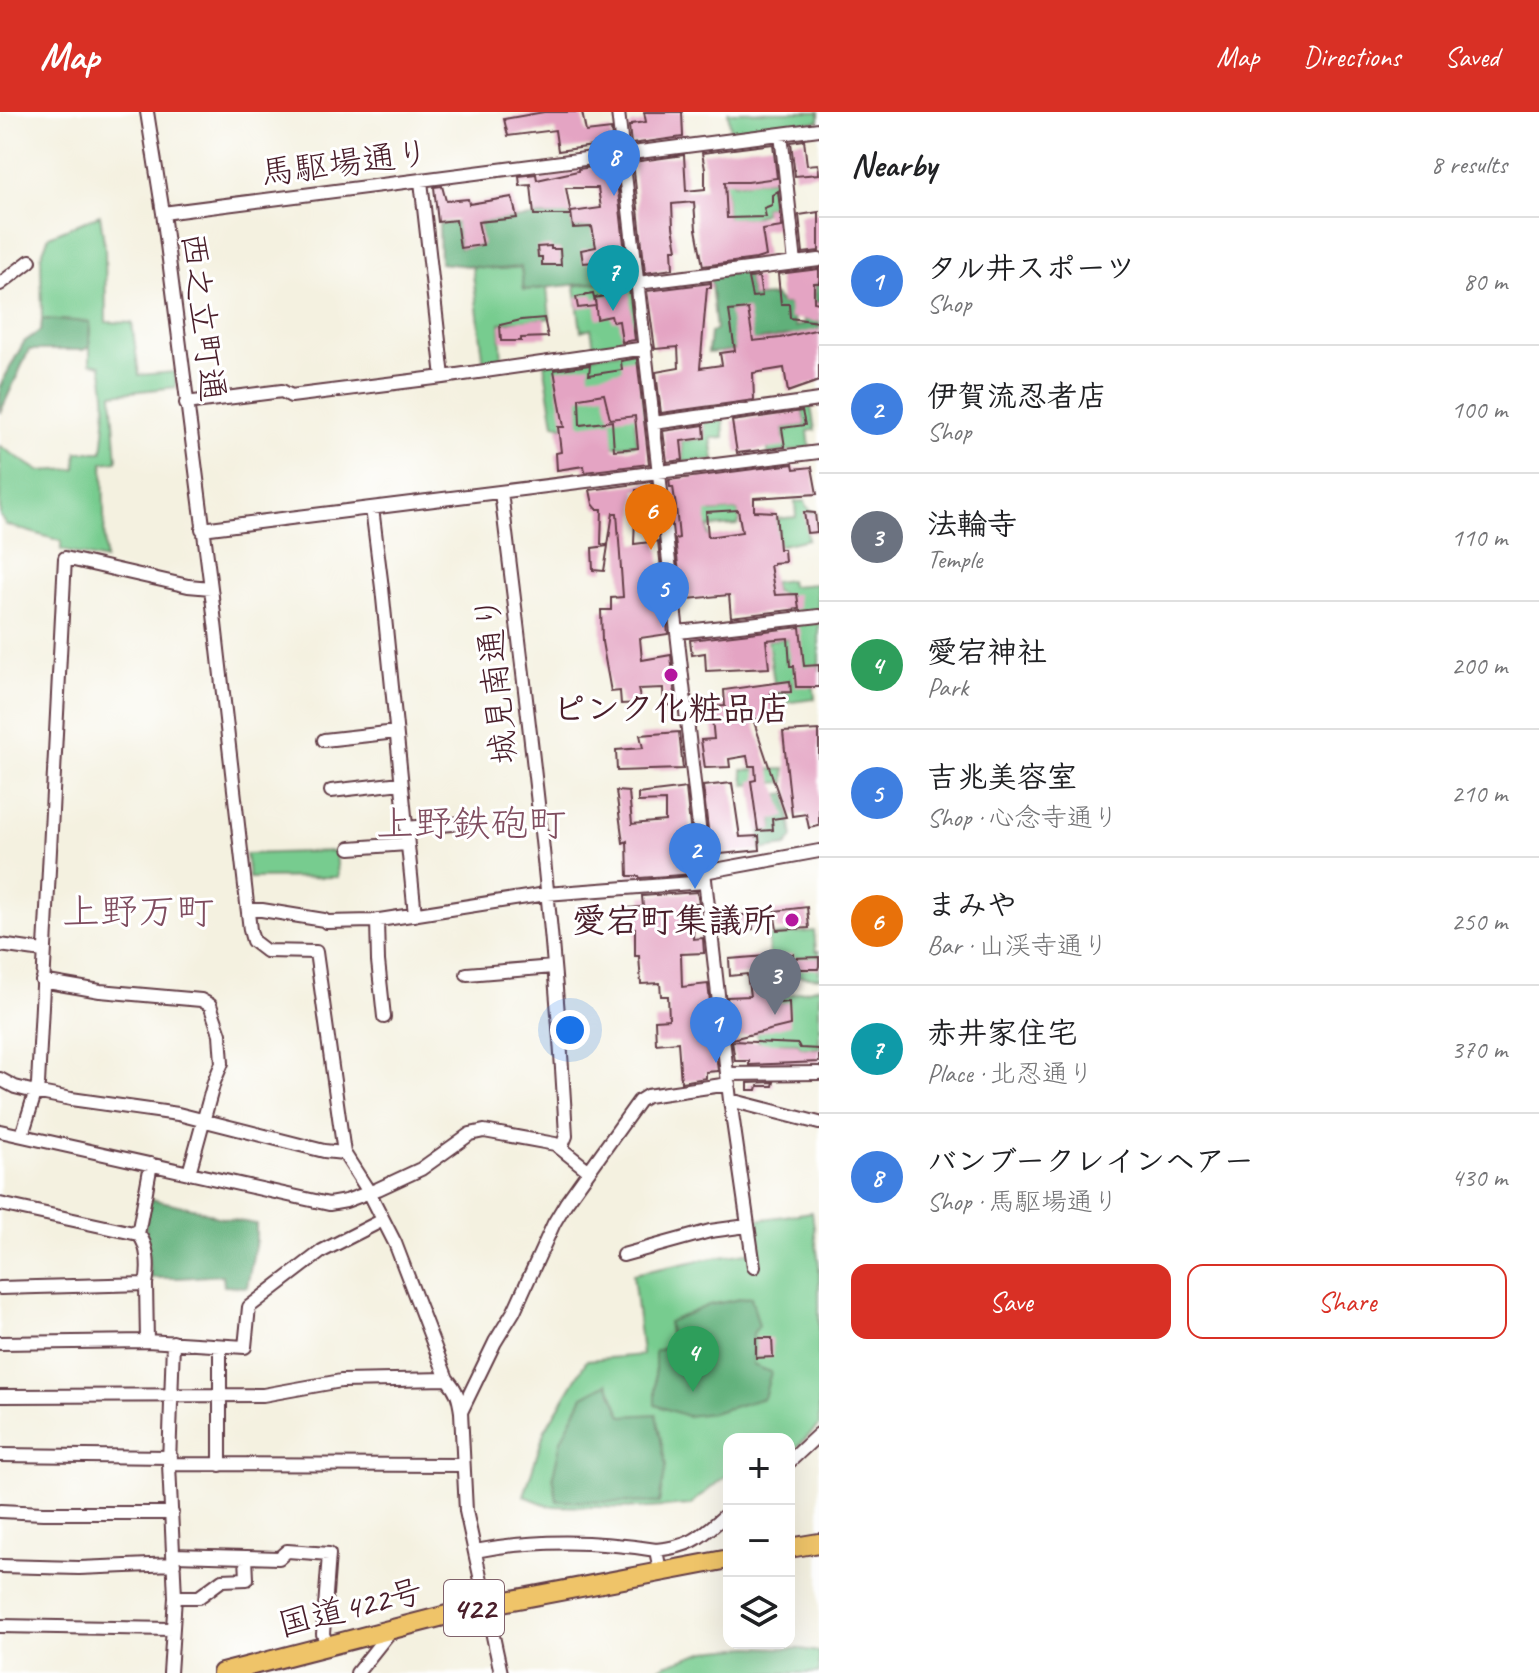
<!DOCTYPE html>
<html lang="en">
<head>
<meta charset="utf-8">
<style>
  :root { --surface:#fff; --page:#f6f6f6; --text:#202124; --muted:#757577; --line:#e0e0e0; --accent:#d93025 }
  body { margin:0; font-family:Caveat,"Klee One",sans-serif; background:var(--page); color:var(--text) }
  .controls { position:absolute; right:24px; bottom:24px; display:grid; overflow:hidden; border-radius:16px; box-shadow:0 8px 32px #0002 }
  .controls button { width:72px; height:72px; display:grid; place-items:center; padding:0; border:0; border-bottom:2px solid var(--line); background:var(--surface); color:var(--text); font:40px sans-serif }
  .you { position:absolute; left:570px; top:918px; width:28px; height:28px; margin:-20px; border:6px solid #fff; border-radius:50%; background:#1a73e8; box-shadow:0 0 0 12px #1a73e833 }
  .badge { display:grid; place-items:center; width:52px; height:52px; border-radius:50%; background:var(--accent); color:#fff; font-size:26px; font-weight:700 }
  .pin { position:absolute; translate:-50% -66px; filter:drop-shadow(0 2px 4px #0008) }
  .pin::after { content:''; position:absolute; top:42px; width:28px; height:24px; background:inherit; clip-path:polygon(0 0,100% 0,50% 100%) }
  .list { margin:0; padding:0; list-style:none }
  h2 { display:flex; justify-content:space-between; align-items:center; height:104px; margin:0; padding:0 32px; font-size:34px }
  h2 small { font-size:26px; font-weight:400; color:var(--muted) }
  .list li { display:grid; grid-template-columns:52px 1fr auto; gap:24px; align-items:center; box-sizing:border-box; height:128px; padding:0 32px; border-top:2px solid var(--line) }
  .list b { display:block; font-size:30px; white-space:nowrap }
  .list p { margin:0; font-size:26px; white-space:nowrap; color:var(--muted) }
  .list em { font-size:26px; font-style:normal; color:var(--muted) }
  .actions { display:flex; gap:16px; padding:24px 32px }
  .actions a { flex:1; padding:18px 0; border:2px solid var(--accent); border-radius:16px; text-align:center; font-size:28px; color:var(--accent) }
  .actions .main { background:var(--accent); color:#fff }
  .icon { flex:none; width:44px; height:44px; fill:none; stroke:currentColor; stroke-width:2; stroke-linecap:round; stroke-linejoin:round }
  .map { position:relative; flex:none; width:819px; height:1561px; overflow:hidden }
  header { display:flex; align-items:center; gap:48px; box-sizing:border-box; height:112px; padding:0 40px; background:var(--accent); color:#fff }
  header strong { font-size:38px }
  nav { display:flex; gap:44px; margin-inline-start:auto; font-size:28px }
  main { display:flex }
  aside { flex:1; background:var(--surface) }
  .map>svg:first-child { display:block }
  .green { fill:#77cc8f; stroke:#60765d; stroke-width:2 }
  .forest { fill:#61b07a; stroke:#566852; stroke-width:2 }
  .building { fill:#e4a4c3; fill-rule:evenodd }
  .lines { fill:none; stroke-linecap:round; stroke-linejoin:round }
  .minor-casing { stroke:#643e46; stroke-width:16 }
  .highway-casing { stroke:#643e46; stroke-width:22 }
  .minor { stroke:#fff; stroke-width:12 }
  .highway { stroke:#efc469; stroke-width:18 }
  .poi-dot { fill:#b5179e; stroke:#fff; stroke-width:3 }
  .labels { text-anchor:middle; stroke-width:6; stroke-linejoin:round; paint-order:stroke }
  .shield { fill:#fff; stroke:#80626b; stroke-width:2 }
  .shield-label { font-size:32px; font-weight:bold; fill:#4a1f2b }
  .street-label { font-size:34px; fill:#4a1f2b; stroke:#fff }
  .poi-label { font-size:34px; font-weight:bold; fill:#4a1f2b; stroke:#fff }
  .quarter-label { font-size:38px; fill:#804e60; stroke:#fff }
</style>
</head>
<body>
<header>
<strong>Map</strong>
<nav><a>Map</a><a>Directions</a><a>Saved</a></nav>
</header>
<main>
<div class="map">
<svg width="819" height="1561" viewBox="0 0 819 1561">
  <rect width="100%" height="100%" fill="#fff"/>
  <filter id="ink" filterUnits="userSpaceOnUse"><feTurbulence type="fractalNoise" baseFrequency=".0125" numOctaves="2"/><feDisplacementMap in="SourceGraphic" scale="16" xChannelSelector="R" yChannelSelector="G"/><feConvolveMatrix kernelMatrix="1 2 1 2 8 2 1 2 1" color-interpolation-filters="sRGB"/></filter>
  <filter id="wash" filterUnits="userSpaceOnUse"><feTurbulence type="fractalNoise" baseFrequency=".006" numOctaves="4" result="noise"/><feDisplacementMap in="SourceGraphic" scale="32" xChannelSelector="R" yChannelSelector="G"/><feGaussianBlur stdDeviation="1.8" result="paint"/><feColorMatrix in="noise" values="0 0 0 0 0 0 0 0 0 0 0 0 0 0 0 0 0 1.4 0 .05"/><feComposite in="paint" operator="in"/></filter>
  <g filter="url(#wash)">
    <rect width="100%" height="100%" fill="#f4f1e0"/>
    <path class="green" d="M728 0H819V9L731 21Z
      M729 63 733 72 773 67 772 93 764 96 765 100 753 106 727 107 725 77H711Z
      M100 103 105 137 106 210 132 211 139 263 175 260 176 275 112 282 117 349 103 351 105 448 61 438V429L6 413 0 404V334L39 359 76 357 77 340H102C106 304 108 289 101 253L90 251V210L42 207 41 144 49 124Z
      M472 154 498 157 521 155 524 178 547 176 550 206 500 211 502 251 484 253Z
      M637 165 645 230 594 235 591 216 581 219 575 174Z
      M646 236 653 308 635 309 637 332 572 339 567 315 554 312 544 251Z
      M810 289 815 318 808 319 810 336 768 342V331L784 329 783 316 805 313 801 291Z
      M723 301 724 326H711L714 348 684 350 681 329 705 326 703 304Z
      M708 387 711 400 738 398 740 407 738 413 708 415 709 425H706L699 402Z
      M805 389 807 395 815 401H805L808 427 777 434 775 407 796 405 795 390Z
      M790 468 791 474 816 472 819 507V558L812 560 815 587 777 592 768 528 793 526V508L785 509 782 482 775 479 773 470Z
      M785 657V670L745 673 742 658Z
      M336 739 338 765 249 766 246 742Z
      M814 819 816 839H819V866L776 862 769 843 768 824Z
      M819 875V936H800L798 931H780L777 940 759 932 749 884 789 883Z
      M812 1100 819 1154V1313L789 1343V1327H729V1361L690 1393 648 1396 550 1394 524 1384 545 1318 587 1248 642 1243 633 1162 701 1148 760 1139 757 1108Z
      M750 1535 801 1537 819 1540V1561H649L665 1553 706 1539Z"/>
    <path class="forest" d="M571 101 573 116 592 114 596 126 632 123 633 132H620V160L609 169 524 178 521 155 499 157 440 151 439 112 458 111 459 136 482 133 478 110Z
      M746 157 752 185 775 184 782 192H789L796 215 804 212 803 191 814 190 815 171H819V191L815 190 819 203V220L759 228 751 235 722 240 708 241 710 221 716 217 710 162Z
      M42 207 90 210 89 235 83 238H29L0 301V274L24 230 41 218Z
      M787 681 793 726 786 734 760 738V719L773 717 771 683Z
      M151 1087 197 1097 217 1105 256 1112V1128L247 1175 224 1174 223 1163 180 1166H150L145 1112Z
      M751 1185 759 1214 753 1221V1253L771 1260 764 1286 712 1301 687 1304 655 1293V1239L672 1234 668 1210 709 1193Z
      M608 1271 622 1304 656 1302 666 1354 659 1391 557 1389 553 1364 561 1328 583 1284Z"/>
    <g id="blocks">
      <path class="building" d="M544 0H582L586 20 611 17 613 34 593 37V34L558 39 555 18 508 24 504 7Z
        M644 0H682L683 25 631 32 629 14H631V12L646 10Z
        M804 28 807 53 818 52 819 62 795 64 791 30Z
        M773 32 777 66 748 70H725L727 106 766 105 764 96 772 93V83L778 79 782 115 762 118 766 144 756 147 703 154 696 117 694 90 672 92 673 115 677 137H672L673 157 645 161 633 50 684 43 686 79 705 77V57L702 41Z
        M615 52 635 228 622 230 619 209 613 210 611 204 597 207 595 186 613 182 611 154 595 155V150L583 151 581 138 596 135 592 115 573 116 571 100 601 96 598 76H566L571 103H534L531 73 520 74 519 64 536 62 537 68 578 59V57Z
        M442 74 446 89 468 87 469 92 512 85 517 106 478 110 483 133 460 136 456 108 438 110 434 75Z
        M819 100V139L803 141 799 103Z
        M551 134V137H560L561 153H542V145H538L537 135Z
        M819 157V171H814V190L819 191V210L790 206 789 192H781L778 162Z
        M759 165 762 184 752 185 748 166Z
        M711 171V176H707L700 256 722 253 720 241 735 239 729 199 748 197 753 229 780 226 819 217V269L788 280 784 256 753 261 754 288 661 301 656 260 679 256 678 235 655 237 647 179Z
        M593 182 596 194 578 196 576 185Z
        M544 206 548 225 521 226V229H501L500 213 521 208Z
        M637 246 649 352 585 360 584 354 557 358 556 341 561 340 558 315H564L554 258 590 253 589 263 622 258 621 249ZM604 282 610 307 635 304 638 336 614 338 612 309 580 313 579 286Z
        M802 299 805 313 782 316 785 335 737 341 732 309Z
        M704 313 705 326 681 329 683 348 667 350 663 319Z
        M793 352 794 357 812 355 817 382 754 386V399L776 400 779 437H784L785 450 773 451V453H770L775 483 797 482 799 497 731 505 729 483 688 487V469L680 470 675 427 679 426 676 395 673 375H670L669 368ZM738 398 742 420 708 425 706 400Z
        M651 370 652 377 636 378 634 432 658 429 668 522 640 526 642 548 671 543 676 592 664 594 663 576 638 577 641 591 621 592 620 579 611 580 602 530 601 498H611V486L623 485 617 401H613L608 433 601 432 602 397H597L593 392 590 378Z
        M804 400 815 401 817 420 807 421Z
        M608 434 604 459 593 458 592 436Z
        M800 515 804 554 819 553V575H796L794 554H790L788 526 766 528 769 556 706 559 705 541 692 543 690 528Z
        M790 569 791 580 771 581 774 607H753L786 705 772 707 773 718 758 719 751 669 756 668 755 654H749L747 644 729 647 730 655 705 656 701 628 714 627 711 595 725 594 724 578Z
        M819 618V714L809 716 806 702 792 704 783 620Z
        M679 620 683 657 617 659 616 638 643 636 640 623Z
        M732 671 740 725 759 724 760 738 711 743 703 674Z
        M686 676 695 762 640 766 639 764H628L627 729 623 731 616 679 629 680 632 712 665 709V689L638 690V682Z
        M697 780 699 791H694L693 827 703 826 704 841 681 842 682 875 708 872 718 959 706 960V966L681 970 678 930 656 932 655 908 669 907 668 884H661L660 871 641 872 639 844H635V816H633L630 796 643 795 642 784Z
        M807 795 809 816 777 818 774 799Z
        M752 802 753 817 726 820 724 805Z
        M793 842V846L819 845V854L818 857H800V856L776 858 778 891 789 890 790 913 732 927 727 885 750 884 747 862 730 864 729 847Z
        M732 929 798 932 800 936 819 937V950L749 953V949H735Z
        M774 970 773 974H758L757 978H748V971Z
        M756 1226H772L773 1245 756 1246Z"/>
    </g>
  </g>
  <g filter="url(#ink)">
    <use href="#blocks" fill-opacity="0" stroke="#643e46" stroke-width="2"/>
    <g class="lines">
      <defs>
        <path id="minor" d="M147 0 163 101 211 476 250 818 253 829 266 839 316 840 344 1041 369 1080 395 1131 447 1267C457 1278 459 1286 461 1300
          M618 0 730 988 754 1155
          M781 22 795 151
          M421 69 443 265
          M163 101 819 17
          M638 171 819 148
          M0 172 30 149
          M186 291 282 279 291 284 443 265 646 236
          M654 311 819 288
          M501 380C527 594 555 809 566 1024L561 1036
          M372 396 382 476 415 803
          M202 417 819 340
          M678 520 819 504
          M324 628 396 620
          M331 679 401 671
          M406 716 475 710
          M350 736 407 732
          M704 760 819 739
          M248 798H262L324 808 326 810 373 809 546 782 705 770
          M377 808 378 849 384 905
          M0 833 43 839
          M467 862 553 855
          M42 869 100 879 201 888 210 893 220 922 222 951 214 970 189 1061
          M728 962 819 961
          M0 967 15 975 35 980 71 987 178 1002 324 1039 344 1041
          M730 988 819 1011
          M0 1019 329 1092 346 1089 378 1077 421 1057 470 1022 484 1019 555 1032 589 1059
          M22 1023 38 972 65 446 188 474 211 476
          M0 1092 138 1122 151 1052
          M138 1122C149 1133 149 1157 146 1172L147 1229
          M623 1143 710 1119 747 1114
          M0 1176 146 1172
          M0 1231 147 1229 245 1235 249 1195 322 1139 383 1108
          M220 1234V1353
          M0 1284 263 1283 341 1269 447 1267
          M0 1343 171 1345
          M789 1350 819 1322
          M169 1352 463 1353
          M0 1399 43 1401H172
          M475 1439C536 1427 595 1428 656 1438
          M174 1443 246 1445 247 1467 222 1468 199 1485H175
          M246 1445 279 1446 287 1439 329 1442 323 1522 327 1533
          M0 1454 79 1456 174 1452
          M660 1459 656 1438C695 1434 701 1424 729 1400
          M0 1514 172 1517
          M170 1561 175 1485 169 1352 173 1230
          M357 1561 392 1517
          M501 1561 466 1399 461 1300 495 1230 514 1199 554 1111 566 1091 639 989 647 984 729 972"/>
        <path id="highway" d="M789 1436 819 1431
          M222 1561 486 1493 729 1447"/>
      </defs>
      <use href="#minor" class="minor-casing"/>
      <use href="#highway" class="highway-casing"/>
      <use href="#minor" class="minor"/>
      <use href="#highway" class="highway"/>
    </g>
  </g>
  <g class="poi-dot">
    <circle cx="671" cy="563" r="8"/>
    <circle cx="792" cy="808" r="8"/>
  </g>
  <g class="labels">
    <rect class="shield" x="444" y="1468" width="60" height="56" rx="6"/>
    <g class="shield-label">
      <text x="474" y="1507">422</text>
    </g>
    <g class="street-label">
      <text transform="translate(345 50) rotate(-7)" y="12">馬駆場通り</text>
      <text transform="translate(204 205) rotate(83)" y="12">西之立町通</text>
      <text transform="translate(495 568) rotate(-96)" y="12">城見南通り</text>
      <text transform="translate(350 1495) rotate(-14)" y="12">国道422号</text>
    </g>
    <g class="poi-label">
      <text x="671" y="608">ピンク化粧品店</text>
      <text x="776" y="820" text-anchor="end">愛宕町集議所</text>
    </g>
    <g class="quarter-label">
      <text x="471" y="724">上野鉄砲町</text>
      <text x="138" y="812">上野万町</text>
    </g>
  </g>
</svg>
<div class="controls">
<button>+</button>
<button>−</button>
<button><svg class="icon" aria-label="layers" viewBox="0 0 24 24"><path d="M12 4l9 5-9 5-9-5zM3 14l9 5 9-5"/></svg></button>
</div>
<div class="you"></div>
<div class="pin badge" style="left:716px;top:951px;background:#3f7fe0">1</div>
<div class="pin badge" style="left:695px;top:777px;background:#3f7fe0">2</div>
<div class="pin badge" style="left:775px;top:903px;background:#6b7280">3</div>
<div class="pin badge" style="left:693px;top:1280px;background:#2e9e5b">4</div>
<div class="pin badge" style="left:663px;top:516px;background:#3f7fe0">5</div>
<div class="pin badge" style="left:651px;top:438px;background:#e8710a">6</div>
<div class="pin badge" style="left:613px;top:199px;background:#0f9aa8">7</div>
<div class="pin badge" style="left:614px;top:84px;background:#3f7fe0">8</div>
</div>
<aside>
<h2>Nearby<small>8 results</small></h2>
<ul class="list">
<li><span class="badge" style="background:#3f7fe0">1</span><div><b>タル井スポーツ</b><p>Shop</p></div><em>80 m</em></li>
<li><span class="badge" style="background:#3f7fe0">2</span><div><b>伊賀流忍者店</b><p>Shop</p></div><em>100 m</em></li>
<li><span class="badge" style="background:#6b7280">3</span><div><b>法輪寺</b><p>Temple</p></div><em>110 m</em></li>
<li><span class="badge" style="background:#2e9e5b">4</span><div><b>愛宕神社</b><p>Park</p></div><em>200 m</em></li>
<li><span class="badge" style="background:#3f7fe0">5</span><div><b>吉兆美容室</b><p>Shop · 心念寺通り</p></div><em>210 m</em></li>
<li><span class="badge" style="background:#e8710a">6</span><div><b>まみや</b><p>Bar · 山渓寺通り</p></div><em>250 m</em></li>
<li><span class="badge" style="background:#0f9aa8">7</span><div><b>赤井家住宅</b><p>Place · 北忍通り</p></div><em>370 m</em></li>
<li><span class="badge" style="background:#3f7fe0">8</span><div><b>バンブークレインヘアー</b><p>Shop · 馬駆場通り</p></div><em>430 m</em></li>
</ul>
<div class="actions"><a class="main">Save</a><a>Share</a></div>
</aside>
</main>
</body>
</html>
